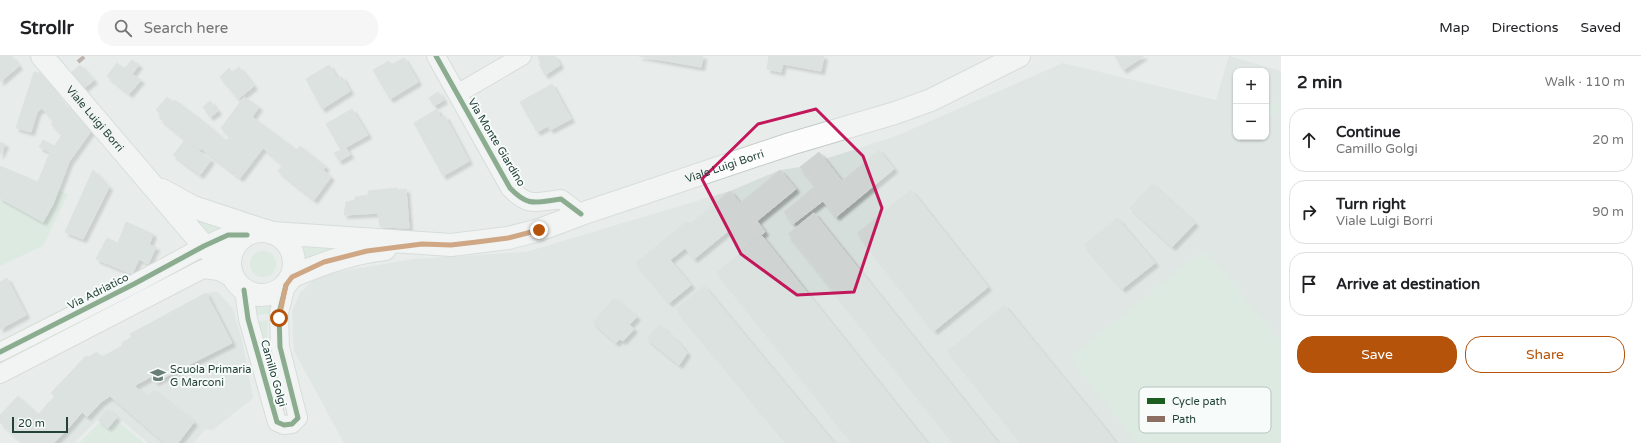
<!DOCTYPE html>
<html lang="en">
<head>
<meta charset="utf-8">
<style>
  :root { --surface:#fff; --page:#f6f6f6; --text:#202124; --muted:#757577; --line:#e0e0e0; --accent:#b45309 }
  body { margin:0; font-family:"Varela Round",sans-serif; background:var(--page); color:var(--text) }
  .controls { position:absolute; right:12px; top:12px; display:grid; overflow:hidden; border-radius:8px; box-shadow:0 1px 3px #0004 }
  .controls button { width:36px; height:36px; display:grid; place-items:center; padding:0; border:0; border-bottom:1px solid var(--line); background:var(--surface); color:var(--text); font:20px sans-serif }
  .scale { position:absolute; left:12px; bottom:10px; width:56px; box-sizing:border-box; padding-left:4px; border:2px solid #24423a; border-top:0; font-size:11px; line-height:14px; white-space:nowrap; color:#24423a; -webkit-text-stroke:3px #f7fbf9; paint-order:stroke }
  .stop { position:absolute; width:12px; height:12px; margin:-9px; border:3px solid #b45309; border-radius:50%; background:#fff }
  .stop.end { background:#b45309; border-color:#fff; box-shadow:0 1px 4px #0008 }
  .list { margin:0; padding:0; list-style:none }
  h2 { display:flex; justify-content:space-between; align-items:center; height:52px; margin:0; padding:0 16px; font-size:17px }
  h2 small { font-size:13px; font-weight:400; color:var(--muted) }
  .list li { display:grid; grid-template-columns:26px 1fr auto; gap:12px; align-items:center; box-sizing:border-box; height:64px; margin:0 8px 8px; padding:0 8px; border:1px solid var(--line); border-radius:16px }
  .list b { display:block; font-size:15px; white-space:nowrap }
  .list p { margin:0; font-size:13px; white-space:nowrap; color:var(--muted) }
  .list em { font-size:13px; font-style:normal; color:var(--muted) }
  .actions { display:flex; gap:8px; padding:12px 16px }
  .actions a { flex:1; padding:9px 0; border:1px solid var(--accent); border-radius:16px; text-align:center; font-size:14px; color:var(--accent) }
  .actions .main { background:var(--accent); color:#fff }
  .icon { flex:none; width:22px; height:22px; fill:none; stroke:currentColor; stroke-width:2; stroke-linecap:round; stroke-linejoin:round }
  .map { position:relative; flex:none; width:1281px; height:387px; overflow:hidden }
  header { display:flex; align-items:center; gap:24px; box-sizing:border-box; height:56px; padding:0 20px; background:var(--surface); border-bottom:1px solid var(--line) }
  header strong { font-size:19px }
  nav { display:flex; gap:22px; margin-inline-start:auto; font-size:14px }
  .search { width:280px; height:36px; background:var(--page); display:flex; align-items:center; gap:10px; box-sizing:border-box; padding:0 14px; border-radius:16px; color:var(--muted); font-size:15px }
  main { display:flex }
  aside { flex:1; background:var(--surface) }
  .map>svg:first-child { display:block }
  .built { fill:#d6dedb; fill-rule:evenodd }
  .green { fill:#d1e6d8 }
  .building { fill:#cfd4d2; stroke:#d1d6d4; filter:url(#shadow) }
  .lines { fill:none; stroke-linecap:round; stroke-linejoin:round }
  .minor-casing { stroke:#c5cac8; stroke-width:20 }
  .secondary-casing { stroke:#c3cbc8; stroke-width:24 }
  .minor { stroke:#fcfcfc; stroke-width:18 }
  .secondary { stroke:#fcfcfc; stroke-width:22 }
  .quiet { stroke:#8d6e63; stroke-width:4; stroke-dasharray:8 4; stroke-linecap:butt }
  .cycleway-casing { stroke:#f7fbf9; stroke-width:8 }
  .cycleway { stroke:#1b5e20; stroke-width:5 }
  .route { stroke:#b45309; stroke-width:5 }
  .marked { fill:none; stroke:#c2185b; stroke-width:3; stroke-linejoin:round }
  .labels { text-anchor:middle; stroke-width:4; stroke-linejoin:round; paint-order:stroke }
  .street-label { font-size:11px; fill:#24423a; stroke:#f7fbf9 }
  .poi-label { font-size:11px; fill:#24423a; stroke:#f7fbf9; text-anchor:start }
  .key { fill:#f7fbf9; stroke:#b8c4c0; stroke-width:1 }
  .key-label { font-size:11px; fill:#24423a }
</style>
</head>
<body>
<header>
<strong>Strollr</strong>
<div class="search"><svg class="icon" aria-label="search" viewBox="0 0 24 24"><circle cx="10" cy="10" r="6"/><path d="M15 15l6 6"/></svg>Search here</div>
<nav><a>Map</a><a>Directions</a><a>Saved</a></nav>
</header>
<main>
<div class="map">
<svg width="1281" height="387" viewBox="0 0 1281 387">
  <defs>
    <filter id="shadow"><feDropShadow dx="3.5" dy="3.5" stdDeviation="1" flood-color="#0004"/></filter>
  </defs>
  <rect width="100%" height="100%" fill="#e8edeb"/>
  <path class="built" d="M1229 0 1281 15V387H344L294 295 292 256 300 237 319 219 413 203 526 196 730 135 780 114 800 111 896 80 1063 7 1216 44ZM1236 15H1266V81H1236Z
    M218 236 233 253 242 284 253 342 213 374 205 373 194 387H148L108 353 74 387H22L0 366V359H38L55 341 51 337 86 300 89 301 97 296 100 302 122 290V286L132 281 131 278 206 237Z"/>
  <path class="green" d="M1280 46 1281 52 1270 62 1266 57V50Z
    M58 134 68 138 43 190 0 210V142L43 166 53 148Z
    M190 159 229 169 209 181Z
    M295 187 330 191 331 194 300 210Z
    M250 208a13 13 0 1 1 26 0a13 13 0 1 1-26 0Z
    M1198 198H1206L1214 204 1281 287V387H1137L1070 302Z
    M256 243H273L270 258 256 259 254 245Z
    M81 263 83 268 0 312V305Z
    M268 264 267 282 284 358H281L258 265Z
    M115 363 144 387H79L100 366 108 372Z"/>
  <path class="building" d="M0 0H11L19 10 0 26Z
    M539 0H555L560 9 545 19 539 8 541 7 538 1Z
    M639 0H703L701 11Z
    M769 0H784L781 16 767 13Z
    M785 0H824L821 15 783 8Z
    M1115 0H1144L1123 14Z
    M404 2 418 26 390 43 373 14 389 5 391 9Z
    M132 4 139 9 132 18 141 24 129 38 107 20 117 7 124 13Z
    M80 9 94 24 83 33 70 18Z
    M329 9 338 23 342 21 350 35 322 53 306 23Z
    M239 11 254 30 238 43 220 21 229 12 232 16Z
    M34 16 40 17 67 53 54 66 42 52 37 56 31 76 16 72Z
    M552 28 571 63 550 74 548 70 537 76 520 46Z
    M438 36 444 44 434 50 429 42Z
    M167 41 173 46 175 44 204 66 187 85 159 62 162 59 156 54Z
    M244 41 259 51 252 61 297 94 300 90 326 111 323 114 331 121 314 144 278 115 283 109 263 92 240 122 201 92 200 94 187 85 204 66 226 85 230 81 221 72Z
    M210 45 218 55 210 61 203 51Z
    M70 50 91 75 69 106 50 96 62 79 51 68Z
    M352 53 368 79 341 94 326 68Z
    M437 53 441 62 445 60 469 105 443 120 414 67Z
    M43 84 54 90 50 96 39 91Z
    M184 85 211 104 200 119 173 99Z
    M0 86 5 88 0 99Z
    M346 92 350 99 339 105 334 97Z
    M879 94 894 113 836 161 823 145 793 168 784 156 815 130 800 111 819 96 842 125Z
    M50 96 69 106 53 148 43 166 0 142V110L38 126Z
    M93 114 109 131 83 183 65 176Z
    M780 114 796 133 757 165 765 176 743 194 728 175 694 203 685 192 670 204 691 229 669 247 636 207 687 165 690 168 730 135 740 147Z
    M1152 128 1195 167 1172 191 1130 152Z
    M397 132 398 134 406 133 409 172 380 171 378 157 344 159 346 146 355 144V141L368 139V135Z
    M911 134 988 231 934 275 857 177Z
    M814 157 998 387H954L788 178Z
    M1117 162 1155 207 1122 233 1084 189Z
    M126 166 153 178 149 189 156 191 148 208 139 203 132 218 96 203 107 182 118 187Z
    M762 180 927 387H853L717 216Z
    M7 222 26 259 0 273V226Z
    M704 230 834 387H787L676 253Z
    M206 237 232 287 155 326 130 278Z
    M614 242 637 261 629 269 634 273 623 285 620 283 616 287 593 267Z
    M1004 249 1102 369 1080 387H1022L948 295Z
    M659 269 678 286 687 297 679 309 647 283Z
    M132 281 152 320 134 330 148 341 154 334 194 366 178 387H165L110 340 101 346 87 361 82 356 72 368 49 346 55 341 51 337 86 300 89 301 97 296 100 302 122 290V287Z
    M18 340 38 359 49 346 72 368 54 387H22L0 366V359Z
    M108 353 117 361 108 372 98 364Z
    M1102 369 1116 387H1080Z"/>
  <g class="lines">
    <defs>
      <path id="minor" d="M436 0 510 132C529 152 536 146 561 143L581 158
        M457 38 522 0
        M244 234 248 263 277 366 284 369 292 368 298 362 280 291 279 257 286 229
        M0 296 134 228 204 190 228 179H247
        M0 318 203 213 219 215 234 223"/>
      <g id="secondary">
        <path id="s1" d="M42 0 204 190 231 215"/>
        <path d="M162 134 193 151 266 175"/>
        <circle cx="262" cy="207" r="32"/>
        <path id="s2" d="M273 177 451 189 508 182 539 174 587 156 790 88 895 57 931 44 1019 0"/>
        <path d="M291 221C322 207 352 197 385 193"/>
      </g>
    </defs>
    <use href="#minor" class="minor-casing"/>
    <use href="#secondary" class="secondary-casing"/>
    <use href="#minor" class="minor"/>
    <use href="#secondary" class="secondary"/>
    <path class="quiet" d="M78 6 85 0"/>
    <defs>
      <path id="cycleway" d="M436 0 510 132C529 152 536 146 561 143L581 158
        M244 234 248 263 277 366 284 369 292 368 298 362 280 291 279 257 286 229
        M0 296 134 228 204 190 228 179H247"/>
    </defs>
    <use href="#cycleway" class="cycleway-casing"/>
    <use href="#cycleway" class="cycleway"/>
  </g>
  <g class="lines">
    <path class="route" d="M279 262 286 229 292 221 324 206 367 195 422 188 451 189 477 186 508 182 539 174"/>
  </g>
  <path d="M0 0H1281V387H0ZM816 53 863 100 882 152 854 236 797 239 741 198 702 123 758 68Z" fill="#e8edeb" fill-opacity=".55" fill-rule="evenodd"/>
  <path class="marked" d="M816 53 863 100 882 152 854 236 797 239 741 198 702 123 758 68Z"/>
  <defs>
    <symbol id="school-bare" viewBox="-9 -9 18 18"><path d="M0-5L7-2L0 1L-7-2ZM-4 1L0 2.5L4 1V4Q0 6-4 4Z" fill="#697e78" stroke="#f7fbf9" stroke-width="2.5" paint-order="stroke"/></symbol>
  </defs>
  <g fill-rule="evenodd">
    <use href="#school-bare" x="147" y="308" width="22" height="22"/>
  </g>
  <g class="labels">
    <g class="street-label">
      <text dy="4" stroke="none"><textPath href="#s1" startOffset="82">Viale Luigi Borri</textPath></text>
      <text transform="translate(497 86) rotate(59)" y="4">Via Monte Giardino</text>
      <text dy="4" stroke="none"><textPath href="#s2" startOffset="464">Viale Luigi Borri</textPath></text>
      <text transform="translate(98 235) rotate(-27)" y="4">Via Adriatico</text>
      <text transform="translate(274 317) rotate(74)" y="4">Camillo Golgi</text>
    </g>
    <g class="poi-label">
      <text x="170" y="317">Scuola Primaria<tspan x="170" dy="13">G Marconi</tspan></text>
    </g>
  </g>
  <rect x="1139" y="331" width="132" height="46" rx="6" class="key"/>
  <rect x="1147" y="342" width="18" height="6" fill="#1b5e20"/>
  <rect x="1147" y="360" width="18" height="6" fill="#8d6e63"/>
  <g class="key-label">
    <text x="1172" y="349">Cycle path</text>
    <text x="1172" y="367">Path</text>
  </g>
</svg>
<div class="controls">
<button>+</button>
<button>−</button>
</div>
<div class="scale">20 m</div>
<div class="stop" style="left:279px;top:262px"></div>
<div class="stop end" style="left:539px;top:174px"></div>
</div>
<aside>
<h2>2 min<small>Walk · 110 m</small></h2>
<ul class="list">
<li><svg class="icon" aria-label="ahead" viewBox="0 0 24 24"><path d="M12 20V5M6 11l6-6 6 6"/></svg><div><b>Continue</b><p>Camillo Golgi</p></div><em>20 m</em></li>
<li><svg class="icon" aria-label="right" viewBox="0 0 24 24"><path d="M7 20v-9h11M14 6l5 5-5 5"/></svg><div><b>Turn right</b><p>Viale Luigi Borri</p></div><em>90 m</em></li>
<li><svg class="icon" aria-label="arrive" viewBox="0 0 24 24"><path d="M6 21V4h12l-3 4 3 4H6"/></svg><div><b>Arrive at destination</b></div></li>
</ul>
<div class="actions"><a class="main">Save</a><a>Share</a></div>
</aside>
</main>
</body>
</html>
